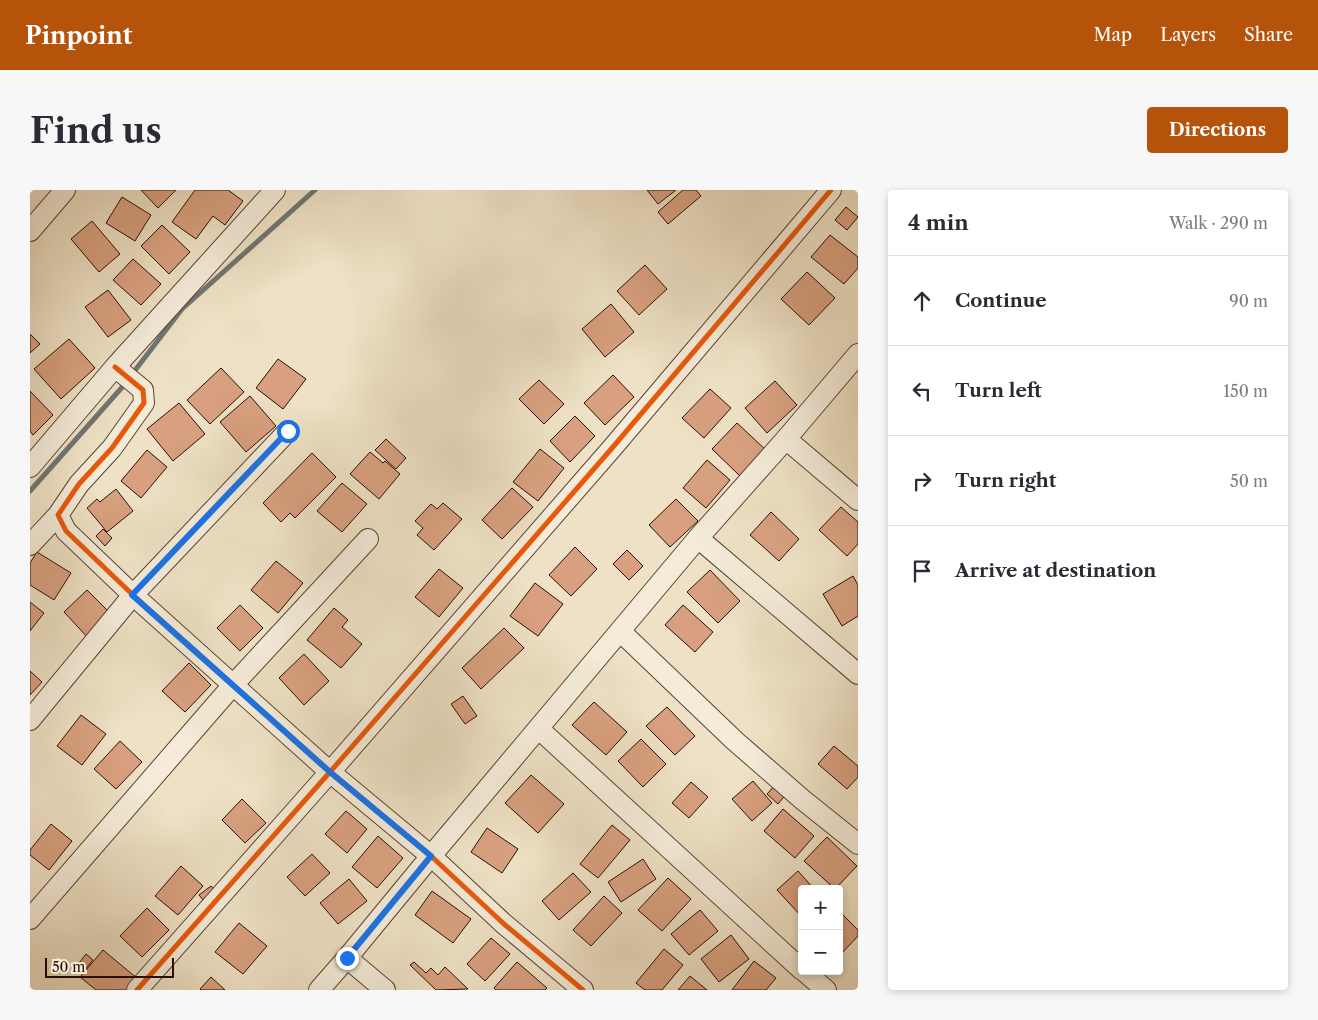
<!DOCTYPE html>
<html lang="en">
<head>
<meta charset="utf-8">
<style>
  :root { --surface:#fff; --page:#f7f7f7; --text:#2b2b33; --muted:#7c7c81; --line:#e1e1e2; --accent:#b45309 }
  body { margin:0; font-family:"Libre Caslon Text",serif; background:var(--page); color:var(--text) }
  .controls { position:absolute; right:15px; bottom:15px; display:grid; overflow:hidden; border-radius:5px; box-shadow:0 2px 8px #0003 }
  .controls button { width:45px; height:45px; display:grid; place-items:center; padding:0; border:0; border-bottom:1px solid var(--line); background:var(--surface); color:var(--text); font:25px sans-serif }
  .scale { position:absolute; left:15px; bottom:12px; width:129px; box-sizing:border-box; padding-left:5px; border:2px solid #2c0e02; border-top:0; font-size:14px; line-height:18px; white-space:nowrap; color:#2c0e02; -webkit-text-stroke:4px #f4ecd9; paint-order:stroke }
  .stop { position:absolute; width:15px; height:15px; margin:-11px; border:4px solid #1a73e8; border-radius:50%; background:#fff }
  .stop.end { background:#1a73e8; border-color:#fff; box-shadow:0 1px 5px #0008 }
  .list { margin:0; padding:0; list-style:none }
  h2 { display:flex; justify-content:space-between; align-items:center; height:65px; margin:0; padding:0 20px; font-size:21px }
  h2 small { font-size:16px; font-weight:400; color:var(--muted) }
  .list li { display:grid; grid-template-columns:32px 1fr auto; gap:15px; align-items:center; box-sizing:border-box; height:90px; padding:0 20px; border-top:1px solid var(--line) }
  .list b { display:block; font-size:19px; white-space:nowrap }
  .list em { font-size:16px; font-style:normal; color:var(--muted) }
  .icon { flex:none; width:28px; height:28px; fill:none; stroke:currentColor; stroke-width:2; stroke-linecap:round; stroke-linejoin:round }
  .map { position:relative; flex:none; width:828px; height:800px; overflow:hidden; border-radius:5px }
  header { display:flex; align-items:center; gap:30px; box-sizing:border-box; height:70px; padding:0 25px; background:var(--accent); color:#fff }
  header strong { font-size:24px }
  nav { display:flex; gap:28px; margin-inline-start:auto; font-size:18px }
  .intro { display:flex; align-items:center; justify-content:space-between; box-sizing:border-box; height:120px; padding:0 30px }
  h1 { margin:0; font-size:35px }
  .button { padding:12px 22px; border-radius:5px; background:var(--accent); color:#fff; font-size:18px; font-weight:700 }
  main { display:flex; gap:30px; padding:0 30px }
  aside { flex:1; background:var(--surface); border-radius:5px; box-shadow:0 2px 8px #0003 }
  .map>svg:first-child { display:block }
  .lines { fill:none; stroke-linecap:round; stroke-linejoin:round }
  .stream { stroke:#717574; stroke-width:5 }
  .building { fill:#d8a080; stroke:#2c0e02 }
  .minor-casing { stroke:#5c4333; stroke-width:22 }
  .minor { stroke:#f4ecd9; stroke-width:20 }
  .cycleway-casing { stroke:#f4ecd9; stroke-width:8 }
  .cycleway { stroke:#e8590c; stroke-width:5 }
  .route { stroke:#1a73e8; stroke-width:6 }
</style>
</head>
<body>
<header>
<strong>Pinpoint</strong>
<nav><a>Map</a><a>Layers</a><a>Share</a></nav>
</header>
<div class="intro"><h1>Find us</h1><a class="button">Directions</a></div>
<main>
<div class="map">
<svg width="828" height="800" viewBox="0 0 828 800">
  <rect width="100%" height="100%" fill="#eee1c5"/>
  <filter id="stains"><feTurbulence type="fractalNoise" baseFrequency=".004" numOctaves="4"/><feColorMatrix values="0 0 0 0 .2 0 0 0 0 .09 0 0 0 0 .02 0 0 0 .5 -.17"/></filter>
  <radialGradient id="worn" r=".72"><stop offset=".6" stop-color="#630" stop-opacity="0"/><stop offset="1" stop-color="#630" stop-opacity=".3"/></radialGradient>
  <g class="lines">
    <path class="stream" d="M106 179 152 119 285 0
      M0 301 95 194"/>
  </g>
  <path class="building" d="M111 0H146L128 18Z
    M165 0H198L213 11 195 35 183 26 166 49 142 32Z
    M617 0H646L628 14Z
    M653 0H666L671 6 638 34 628 22Z
    M92 7 121 25 105 51 76 33Z
    M816 17 828 27 817 40 805 30Z
    M62 31 90 64 69 82 41 49Z
    M132 35 160 62 139 84 111 56Z
    M800 45 828 67V78L814 94 781 67Z
    M103 69 131 94 111 115 83 90Z
    M615 75 637 99 609 125 587 101Z
    M777 82 805 108 779 135 751 109Z
    M78 100 101 130 78 147 55 117Z
    M581 114 604 142 575 167 552 139Z
    M0 144 10 154 0 163Z
    M39 149 65 178 31 209 4 179Z
    M248 169 276 189 253 219 226 198Z
    M191 178 214 202 180 234 157 210Z
    M583 185 604 207 575 235 554 213Z
    M509 190 534 214 514 234 489 209Z
    M745 191 767 215 737 243 715 218Z
    M680 199 701 218 674 248 652 228Z
    M0 201 23 225 3 245 0 241Z
    M220 206 246 236 216 262 190 232Z
    M149 213 175 244 143 271 117 239Z
    M545 226 565 246 540 272 520 251Z
    M707 233 737 261 711 287 682 259Z
    M356 249 376 268 366 279 345 260Z
    M510 259 534 278 508 311 483 292Z
    M117 260 137 277 111 308 91 291Z
    M340 262 353 273 355 271 370 284 349 309 320 284Z
    M282 263 306 287 265 328 260 323 251 332 233 313Z
    M677 270 700 290 676 318 653 298Z
    M312 293 337 314 312 342 287 321Z
    M482 298 503 317 472 349 452 330Z
    M86 299 103 321 77 342 57 318 67 309 70 312Z
    M646 309 668 331 640 357 619 335Z
    M413 313 432 329 404 360 387 345 393 338 385 331 401 314 407 319Z
    M811 317 828 332V354L817 366 789 340Z
    M741 322 769 349 749 371 720 345Z
    M73 339 82 348 75 356 66 346Z
    M545 357 567 379 541 406 519 385Z
    M597 360 613 376 599 390 583 374Z
    M7 362 41 383 24 410 0 395V373Z
    M246 371 273 393 248 423 221 400Z
    M409 379 433 398 409 427 385 407Z
    M680 380 710 411 688 433 657 402Z
    M823 386 828 395V426L812 436 793 404Z
    M505 393 533 414 508 446 480 426Z
    M57 400 84 427 60 450 34 422Z
    M0 412 14 423 0 441Z
    M210 415 233 438 210 461 187 438Z
    M653 415 683 442 665 462 635 435Z
    M304 418 318 430 312 437 332 454 311 478 277 450Z
    M474 438 494 458 451 499 432 478Z
    M274 464 299 491 274 515 249 488Z
    M159 473 181 495 155 522 132 501Z
    M0 481 12 492 0 505Z
    M433 506 447 526 435 534 421 514Z
    M564 512 597 542 576 565 542 535Z
    M637 517 665 546 645 565 616 536Z
    M51 525 76 544 52 575 27 556Z
    M611 549 636 574 613 597 588 571Z
    M90 551 112 572 86 599 64 579Z
    M804 556 828 576V587L817 599 788 574Z
    M501 585 534 614 508 643 475 613Z
    M723 591 742 613 722 631 702 609Z
    M661 592 678 607 659 628 642 613Z
    M747 593 757 603 748 614 737 604Z
    M212 609 236 633 215 653 192 630Z
    M753 619 784 646 765 668 734 641Z
    M316 621 337 639 317 663 295 644Z
    M21 634 42 651 19 680 0 665V660Z
    M582 635 600 650 568 688 550 674Z
    M457 638 488 659 472 683 441 662Z
    M348 646 373 668 347 698 322 677Z
    M797 647 827 676 805 699 774 671Z
    M282 664 300 683 275 706 257 687Z
    M613 669 626 689 591 712 578 692Z
    M151 676 173 696 148 725 125 706Z
    M768 681 784 699H772V727L747 700Z
    M543 683 561 702 529 730 512 711Z
    M638 688 661 709 632 741 608 720Z
    M319 689 337 711 308 734 290 713Z
    M181 696 189 706 177 715 169 705Z
    M402 701 441 729 423 753 385 725Z
    M574 706 592 723 561 756 543 740Z
    M117 718 139 740 112 767 90 746Z
    M670 720 688 741 659 765 641 744Z
    M809 721 828 740V746L811 764 809 762Z
    M209 733 237 756 213 784 185 762Z
    M701 745 719 769 689 792 671 769Z
    M461 748 480 764 455 791 437 774Z
    M634 759 653 775 632 800H615L606 793Z
    M73 760 108 789 99 800H66L50 787Z
    M56 764 63 770 53 782 46 777Z
    M724 771 746 788 736 800H702Z
    M384 772 396 783 401 778 408 785 415 777 438 799 406 800 380 775Z
    M487 772 517 798 515 800H466L464 798Z
    M660 786 677 800H648Z
    M181 787 195 800H171L170 799Z"/>
  <g class="lines">
    <defs>
      <path id="minor" d="M0 41 35 0
        M85 177 113 200 114 213 82 258 49 294 28 325 36 341 103 405 300 582 401 666 474 734 553 800
        M756 249 828 310
        M0 277 85 177 245 0
        M668 348 828 484
        M0 355 28 325
        M590 441 705 551 773 610 828 654
        M0 530 103 405 258 241
        M509 539 772 780
        M0 729 203 495 338 349
        M317 768 355 800
        M774 781 796 800
        M107 800 300 582 583 257 801 0
        M289 800 317 768 401 666 668 348 756 249 828 164"/>
    </defs>
    <use href="#minor" class="minor-casing"/>
    <use href="#minor" class="minor"/>
    <defs>
      <path id="cycleway" d="M85 177 113 200 114 213 82 258 49 294 28 325 36 341 103 405 300 582 401 666 474 734 553 800
        M107 800 300 582 583 257 801 0"/>
    </defs>
    <use href="#cycleway" class="cycleway-casing"/>
    <use href="#cycleway" class="cycleway"/>
  </g>
  <g class="lines">
    <path class="route" d="M258 241 102 405 300 582 401 666 317 768"/>
  </g>
  <rect width="100%" height="100%" filter="url(#stains)"/>
  <rect width="100%" height="100%" fill="url(#worn)"/>
</svg>
<div class="controls">
<button>+</button>
<button>−</button>
</div>
<div class="scale">50 m</div>
<div class="stop" style="left:258px;top:241px"></div>
<div class="stop end" style="left:317px;top:768px"></div>
</div>
<aside>
<h2>4 min<small>Walk · 290 m</small></h2>
<ul class="list">
<li><svg class="icon" aria-label="ahead" viewBox="0 0 24 24"><path d="M12 20V5M6 11l6-6 6 6"/></svg><div><b>Continue</b></div><em>90 m</em></li>
<li><svg class="icon" aria-label="left" viewBox="0 0 24 24"><path d="M17 20v-9H6M10 6l-5 5 5 5"/></svg><div><b>Turn left</b></div><em>150 m</em></li>
<li><svg class="icon" aria-label="right" viewBox="0 0 24 24"><path d="M7 20v-9h11M14 6l5 5-5 5"/></svg><div><b>Turn right</b></div><em>50 m</em></li>
<li><svg class="icon" aria-label="arrive" viewBox="0 0 24 24"><path d="M6 21V4h12l-3 4 3 4H6"/></svg><div><b>Arrive at destination</b></div></li>
</ul>
</aside>
</main>
</body>
</html>
